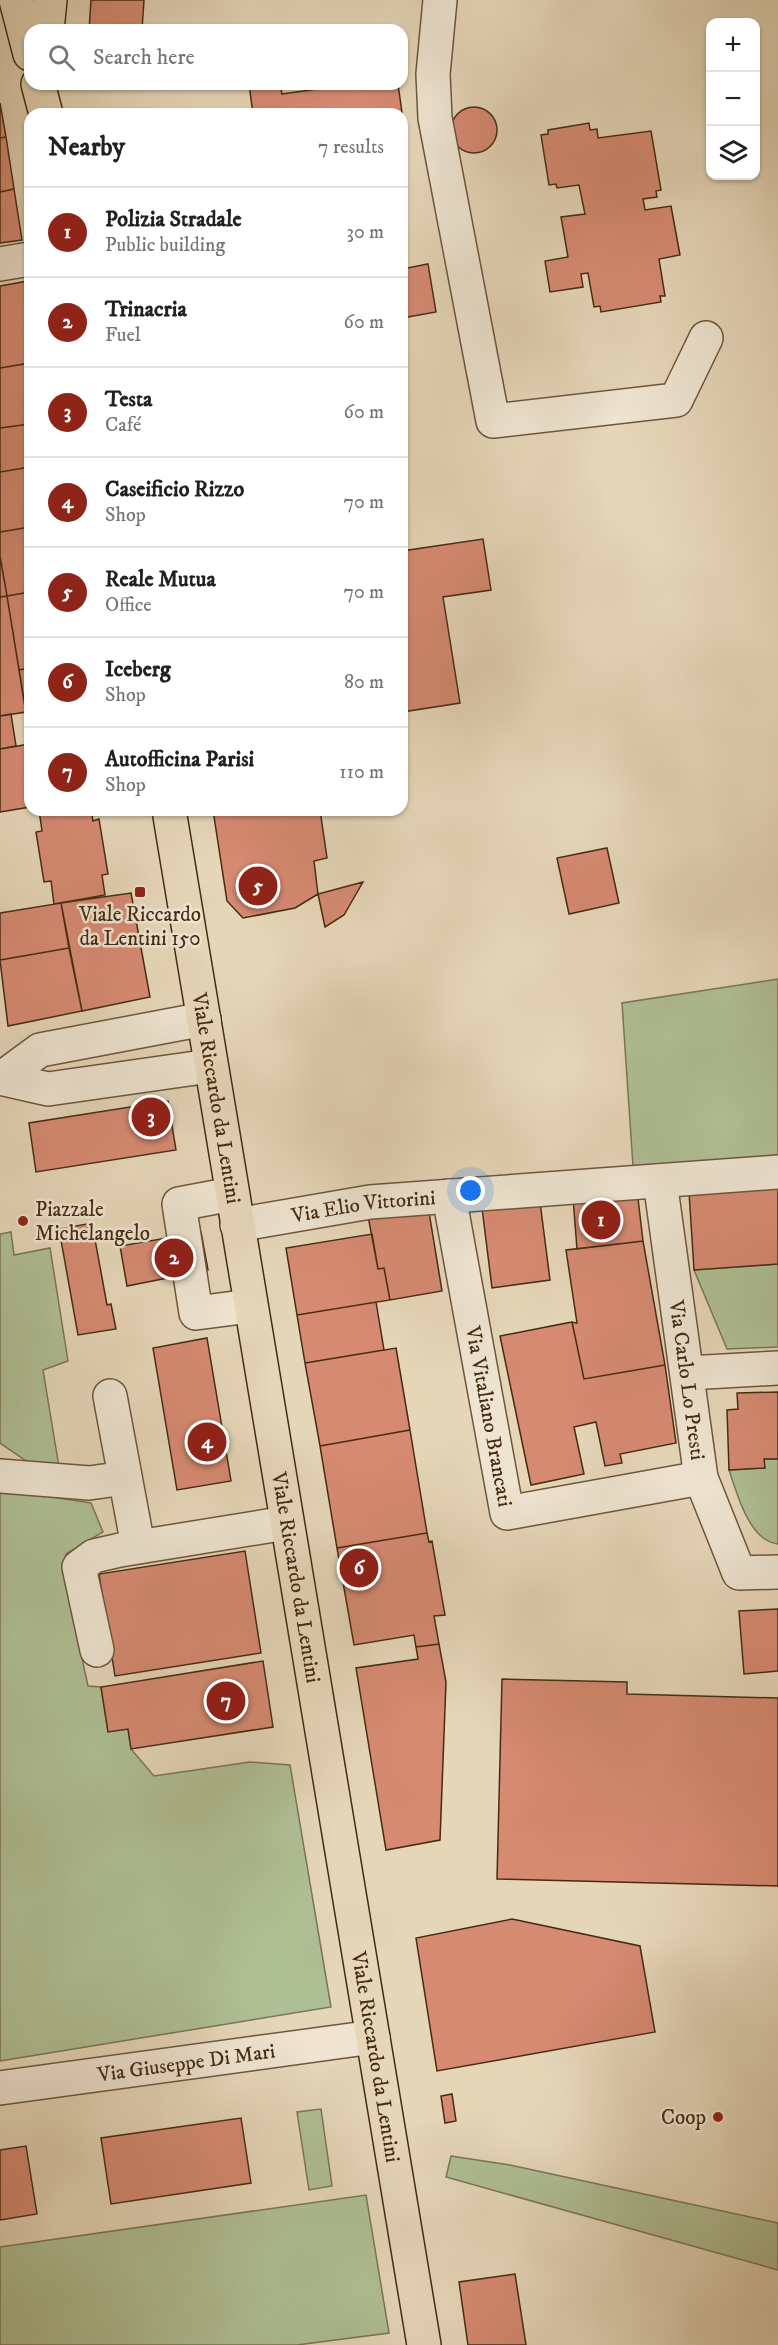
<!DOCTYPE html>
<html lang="en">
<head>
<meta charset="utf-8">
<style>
  :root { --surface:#fff; --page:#f6f6f6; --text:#202124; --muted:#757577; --line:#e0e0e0; --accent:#8f2418 }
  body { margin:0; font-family:"IM FELL DW Pica",serif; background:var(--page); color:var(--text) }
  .controls { position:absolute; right:18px; top:18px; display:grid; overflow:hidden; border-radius:12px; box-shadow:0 2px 4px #0004 }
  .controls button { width:54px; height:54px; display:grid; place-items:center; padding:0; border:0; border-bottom:2px solid var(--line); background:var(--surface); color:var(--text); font:30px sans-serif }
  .you { position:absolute; left:471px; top:1191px; width:21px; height:21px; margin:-15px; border:4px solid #fff; border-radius:50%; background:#1a73e8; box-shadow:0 0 0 9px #1a73e833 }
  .badge { display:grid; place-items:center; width:39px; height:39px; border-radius:50%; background:var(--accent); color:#fff; font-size:20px; font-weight:700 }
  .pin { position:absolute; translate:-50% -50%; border:3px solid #fff; box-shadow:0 2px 6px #0006 }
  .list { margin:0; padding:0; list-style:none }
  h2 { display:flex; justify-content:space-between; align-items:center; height:78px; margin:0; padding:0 24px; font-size:26px }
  h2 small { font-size:20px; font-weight:400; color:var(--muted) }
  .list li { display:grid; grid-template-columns:39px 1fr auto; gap:18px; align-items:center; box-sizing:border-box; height:90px; padding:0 24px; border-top:2px solid var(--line) }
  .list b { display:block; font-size:22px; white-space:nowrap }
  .list p { margin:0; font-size:20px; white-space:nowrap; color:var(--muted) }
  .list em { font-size:20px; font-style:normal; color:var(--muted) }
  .icon { flex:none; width:33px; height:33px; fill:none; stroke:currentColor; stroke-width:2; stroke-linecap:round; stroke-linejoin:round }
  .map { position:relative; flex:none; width:778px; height:2345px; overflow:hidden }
  .search { position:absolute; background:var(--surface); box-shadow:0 2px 4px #0004; left:24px; top:24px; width:384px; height:66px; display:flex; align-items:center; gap:15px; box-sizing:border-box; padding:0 21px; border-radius:18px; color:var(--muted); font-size:22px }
  .panel { position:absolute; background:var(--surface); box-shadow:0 2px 4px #0004; left:24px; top:108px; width:384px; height:708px; border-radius:18px }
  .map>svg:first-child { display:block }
  .green { fill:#afbf94; stroke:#7a7554; stroke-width:1.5 }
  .building { fill:#d68a72; stroke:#452b13; stroke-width:1.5 }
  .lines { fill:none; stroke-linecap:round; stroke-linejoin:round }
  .minor-casing { stroke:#6d563c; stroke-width:36 }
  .major-casing { stroke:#452b13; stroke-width:36 }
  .minor { stroke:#eee4d1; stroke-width:33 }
  .major { stroke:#e5d6b8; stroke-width:33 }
  .poi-dot { fill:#8f2418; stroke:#eee4d1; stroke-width:2 }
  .labels { text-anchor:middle; stroke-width:5; stroke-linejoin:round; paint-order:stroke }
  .poi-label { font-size:21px; fill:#452b13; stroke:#eee4d1 }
  .street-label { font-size:21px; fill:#452b13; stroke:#eee4d1 }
</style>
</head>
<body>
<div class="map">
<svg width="778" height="2345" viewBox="0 0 778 2345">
  <rect width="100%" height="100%" fill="#e5d6b8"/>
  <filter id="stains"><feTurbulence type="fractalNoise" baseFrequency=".00333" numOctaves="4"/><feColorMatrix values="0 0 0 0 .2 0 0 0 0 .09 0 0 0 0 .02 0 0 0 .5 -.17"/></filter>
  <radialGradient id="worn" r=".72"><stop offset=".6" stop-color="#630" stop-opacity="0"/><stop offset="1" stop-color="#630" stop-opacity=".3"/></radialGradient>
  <path class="green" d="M778 979V1156L633 1166 622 1003Z
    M11 1232 14 1255 50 1248 68 1361 43 1370 59 1467 38 1469 0 1443V1234Z
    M778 1264V1347L727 1349 694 1270Z
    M764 1459H778V1544C749 1541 737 1493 729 1470L764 1468Z
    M0 1489 91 1503 103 1532 66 1554 64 1576 88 1686 101 1687 108 1731 128 1729 131 1749 154 1776 250 1762 290 1765 331 2007 0 2061Z
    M321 2109 332 2186 309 2190 297 2112Z
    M451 2156 510 2165 778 2223V2270L446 2177Z
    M366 2195 389 2333 297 2345H0V2247Z"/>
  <path class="building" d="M91 0H144L142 30H89Z
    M249 84H280L282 94 354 84H398L404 127 402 114H253Z
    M0 103 6 137 0 138Z
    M451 130a23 23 0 1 1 46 0a23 23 0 1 1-46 0Z
    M183 109V114H152Z
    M589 123 590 130 597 129 598 138 651 131 661 190 656 191 657 197 643 199 645 210 671 206 680 255 659 259 665 296H660L661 302 601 312 600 306 594 307 588 273 581 274 583 287 550 292 545 261 568 257 561 217 585 214 579 185 557 188 556 184 549 185 541 135 548 134V130Z
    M6 137 14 189 0 192V138Z
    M14 189 22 240 0 243V192Z
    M428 264 436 312 402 318V269Z
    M28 281 30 363 0 368V286Z
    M30 363V424L0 428V368Z
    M30 424V467L0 472V428Z
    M30 467V527L0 532V472Z
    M30 527V592L7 596 0 556V532Z
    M483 539 491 590 443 597 460 703 402 712V551Z
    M0 556 7 596 0 597Z
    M30 592V668L19 670 7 596Z
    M7 596 26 712 0 716V597Z
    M30 668V707H25L19 670Z
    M25 707H30V729H29Z
    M11 714 16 746 0 749V716Z
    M30 744V807L0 812V749Z
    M39 810H91L93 821 99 819 108 874 102 875 105 895 54 904 51 881 44 882 36 832 42 831Z
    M213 810H320L327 858 314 861 318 894 295 908 243 918 227 901Z
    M607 848 619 903 569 914 557 858Z
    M363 882 344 915 325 927 318 894Z
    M131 893 150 997 82 1011 61 903Z
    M61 903 69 948 0 960V913Z
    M69 948 82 1011 8 1026 0 960Z
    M168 1101 176 1150 36 1172 29 1123Z
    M778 1186V1264L694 1270 689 1192Z
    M637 1190 643 1241 577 1249 573 1198Z
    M540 1202 550 1280 492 1288 482 1208Z
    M428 1206 442 1291 390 1300 384 1268 378 1269 368 1216Z
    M92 1223 107 1305 111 1304 116 1329 78 1335 59 1229Z
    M201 1232 208 1270 127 1286 120 1246Z
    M372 1234 378 1269 384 1268 390 1300 297 1315 286 1248Z
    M643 1241 665 1365 584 1379 572 1322 577 1323 566 1250Z
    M376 1302 384 1350 305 1363 297 1315Z
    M572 1322 584 1379 665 1365 676 1443 620 1454 622 1463 605 1466 596 1422 574 1427 584 1474 531 1485 500 1336Z
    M207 1338 231 1481 177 1490 153 1348Z
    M396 1348 410 1430 320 1446 305 1363Z
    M778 1392V1459H764L765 1468 729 1470 727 1410 738 1409 737 1393Z
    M410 1430 427 1533 337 1548 320 1446Z
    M427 1533 429 1542 432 1541 445 1615 434 1616 439 1644 416 1647 414 1635 354 1645 337 1548Z
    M245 1551 261 1653 115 1676 99 1574Z
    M778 1609V1671L744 1674 739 1611Z
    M439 1644 446 1682 440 1840 386 1850 356 1668 418 1659 416 1647Z
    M263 1661 273 1727 131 1749 128 1729 108 1732 101 1687Z
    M502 1679 627 1682V1694L778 1698V1886L497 1879Z
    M512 1919 640 1946 655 2032 437 2071 416 1938Z
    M452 2094 456 2121 445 2123 441 2096Z
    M241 2118 251 2183 111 2204 101 2138Z
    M26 2146 37 2214 0 2220V2150Z
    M515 2274 526 2345H468L459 2282Z"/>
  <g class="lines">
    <defs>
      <g id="minor">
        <path d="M440 0 433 74 435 118 493 421 676 400 706 338"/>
        <path d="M0 264 30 259"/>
        <path d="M0 1078 48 1089 210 1066"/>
        <path d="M2 1078 40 1050 204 1019"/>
        <path id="s1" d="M660 1181 701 1478 739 1573 778 1572"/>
        <path d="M232 1194 179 1204 196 1313 250 1306"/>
        <path id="s2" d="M449 1196 507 1513 701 1478"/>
        <path id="s3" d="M237 1225 370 1202 778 1172"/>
        <path d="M687 1373 778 1368"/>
        <path d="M110 1396 138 1546"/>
        <path d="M0 1476 89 1483 125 1478"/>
        <path d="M97 1650 79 1567 94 1556 120 1550 286 1523"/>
        <path id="s4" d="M0 2088 373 2037"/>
      </g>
      <g id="major">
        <path d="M16 0 30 54"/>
        <path d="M47 30 50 0"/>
        <path d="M38 84 46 114"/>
        <path id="s5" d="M169 810 424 2345"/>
      </g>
    </defs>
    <use href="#minor" class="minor-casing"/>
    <use href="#major" class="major-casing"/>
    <use href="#minor" class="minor"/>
    <use href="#major" class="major"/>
  </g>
  <g class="poi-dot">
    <rect x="134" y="886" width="12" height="12" rx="3"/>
    <circle cx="23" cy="1221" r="6"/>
    <circle cx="718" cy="2117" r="6"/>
  </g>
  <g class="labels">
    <g class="poi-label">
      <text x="140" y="921">Viale Riccardo<tspan x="140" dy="24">da Lentini 150</tspan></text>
      <text x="35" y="1216" text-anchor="start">Piazzale<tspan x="35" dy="24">Michelangelo</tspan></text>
      <text x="706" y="2124" text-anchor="end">Coop</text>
    </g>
    <g class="street-label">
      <text dy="7" stroke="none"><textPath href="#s5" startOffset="292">Viale Riccardo da Lentini</textPath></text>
      <text dy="7" stroke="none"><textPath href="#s3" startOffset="128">Via Elio Vittorini</textPath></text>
      <text dy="7" stroke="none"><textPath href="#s1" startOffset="201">Via Carlo Lo Presti</textPath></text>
      <text dy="7" stroke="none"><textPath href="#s2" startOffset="224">Via Vitaliano Brancati</textPath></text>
      <text dy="7" stroke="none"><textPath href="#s5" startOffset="778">Viale Riccardo da Lentini</textPath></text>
      <text dy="7" stroke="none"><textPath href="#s5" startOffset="1264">Viale Riccardo da Lentini</textPath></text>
      <text dy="7" stroke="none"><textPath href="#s4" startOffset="188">Via Giuseppe Di Mari</textPath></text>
    </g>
  </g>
  <rect width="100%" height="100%" filter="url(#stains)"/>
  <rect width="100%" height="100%" fill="url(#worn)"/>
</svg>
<div class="controls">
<button>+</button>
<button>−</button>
<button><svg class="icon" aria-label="layers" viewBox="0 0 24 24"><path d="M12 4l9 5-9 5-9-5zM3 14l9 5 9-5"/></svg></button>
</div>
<div class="you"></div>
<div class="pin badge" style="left:601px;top:1220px">1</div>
<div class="pin badge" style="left:174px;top:1258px">2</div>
<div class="pin badge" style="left:151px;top:1117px">3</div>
<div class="pin badge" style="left:207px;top:1442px">4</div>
<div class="pin badge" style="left:258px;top:886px">5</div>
<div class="pin badge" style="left:359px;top:1568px">6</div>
<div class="pin badge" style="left:226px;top:1701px">7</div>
<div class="search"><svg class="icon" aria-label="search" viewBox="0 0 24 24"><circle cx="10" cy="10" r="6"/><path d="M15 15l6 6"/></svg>Search here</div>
<section class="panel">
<h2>Nearby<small>7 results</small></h2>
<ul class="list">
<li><span class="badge">1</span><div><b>Polizia Stradale</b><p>Public building</p></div><em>30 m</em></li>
<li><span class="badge">2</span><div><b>Trinacria</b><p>Fuel</p></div><em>60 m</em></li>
<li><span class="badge">3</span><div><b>Testa</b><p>Café</p></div><em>60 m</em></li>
<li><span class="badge">4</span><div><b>Caseificio Rizzo</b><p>Shop</p></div><em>70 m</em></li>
<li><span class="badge">5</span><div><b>Reale Mutua</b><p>Office</p></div><em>70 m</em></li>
<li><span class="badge">6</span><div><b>Iceberg</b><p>Shop</p></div><em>80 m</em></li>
<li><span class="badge">7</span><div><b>Autofficina Parisi</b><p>Shop</p></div><em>110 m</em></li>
</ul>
</section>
</div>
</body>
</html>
